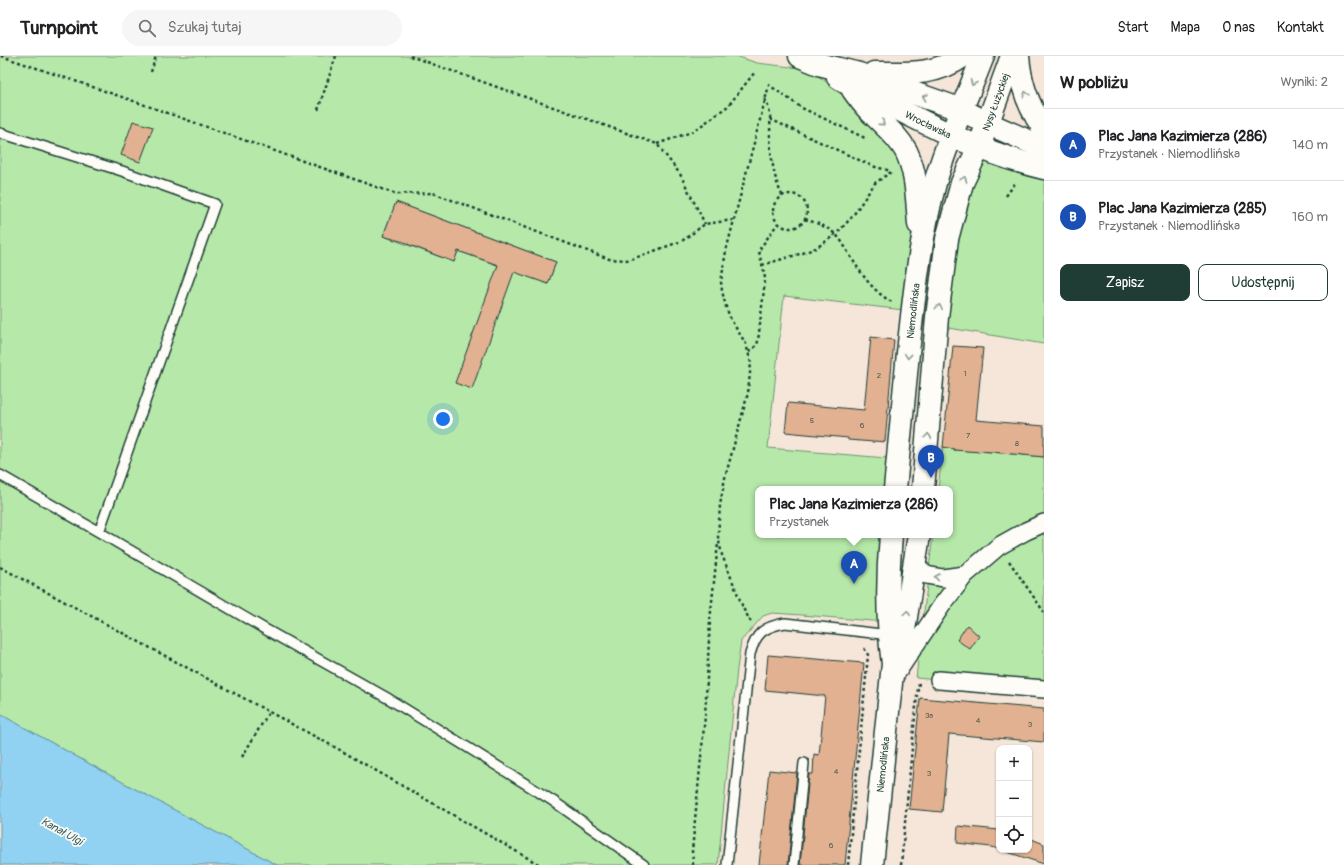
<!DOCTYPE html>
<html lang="pl">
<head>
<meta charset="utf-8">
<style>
  :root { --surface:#fff; --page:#f6f6f6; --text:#202124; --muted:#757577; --line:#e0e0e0; --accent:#1f3d34 }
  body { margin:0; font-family:Pangolin,sans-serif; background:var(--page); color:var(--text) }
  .controls { position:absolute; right:12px; bottom:12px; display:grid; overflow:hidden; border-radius:8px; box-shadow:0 1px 3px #0004 }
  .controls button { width:36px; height:36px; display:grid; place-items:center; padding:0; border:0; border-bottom:1px solid var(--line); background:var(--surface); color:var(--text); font:20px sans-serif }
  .you { position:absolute; left:443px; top:363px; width:14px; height:14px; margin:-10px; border:3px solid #fff; border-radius:50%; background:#1a73e8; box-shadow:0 0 0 6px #1a73e833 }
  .badge { display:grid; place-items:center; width:26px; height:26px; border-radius:50%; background:var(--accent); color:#fff; font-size:13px; font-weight:700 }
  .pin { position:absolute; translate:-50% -33px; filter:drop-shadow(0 1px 2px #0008) }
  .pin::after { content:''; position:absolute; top:21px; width:14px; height:12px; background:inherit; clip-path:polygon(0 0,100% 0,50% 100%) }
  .popup { position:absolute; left:755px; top:430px; width:198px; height:52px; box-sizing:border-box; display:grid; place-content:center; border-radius:8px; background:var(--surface); filter:drop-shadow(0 1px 3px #0005); font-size:13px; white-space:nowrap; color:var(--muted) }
  .popup b { font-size:15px; color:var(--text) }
  .popup::after { content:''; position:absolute; left:50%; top:100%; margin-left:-8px; border:8px solid transparent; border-top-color:var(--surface) }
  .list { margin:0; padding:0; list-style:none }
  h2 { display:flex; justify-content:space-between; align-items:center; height:52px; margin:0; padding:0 16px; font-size:17px }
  h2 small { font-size:13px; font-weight:400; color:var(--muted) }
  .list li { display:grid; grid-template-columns:26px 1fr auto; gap:12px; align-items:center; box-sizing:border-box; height:72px; padding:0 16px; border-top:1px solid var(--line) }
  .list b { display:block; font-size:15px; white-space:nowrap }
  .list p { margin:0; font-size:13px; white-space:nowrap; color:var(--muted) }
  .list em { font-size:13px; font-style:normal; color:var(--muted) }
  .actions { display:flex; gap:8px; padding:12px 16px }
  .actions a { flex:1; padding:9px 0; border:1px solid var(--accent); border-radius:8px; text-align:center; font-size:14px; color:var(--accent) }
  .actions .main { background:var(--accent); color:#fff }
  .icon { flex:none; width:22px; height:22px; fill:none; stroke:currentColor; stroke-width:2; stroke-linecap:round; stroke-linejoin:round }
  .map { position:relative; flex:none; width:1044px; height:809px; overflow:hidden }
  header { display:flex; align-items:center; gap:24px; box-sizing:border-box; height:56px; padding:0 20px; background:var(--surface); border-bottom:1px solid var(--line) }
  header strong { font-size:19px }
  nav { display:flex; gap:22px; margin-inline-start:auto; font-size:14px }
  .search { width:280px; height:36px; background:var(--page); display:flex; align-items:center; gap:10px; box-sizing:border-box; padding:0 14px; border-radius:22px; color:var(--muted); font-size:15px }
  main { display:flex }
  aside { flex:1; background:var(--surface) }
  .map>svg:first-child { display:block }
  .green { fill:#b6e9a9; stroke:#6a936e; fill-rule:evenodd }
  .water { fill:#91d1f2; stroke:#6396a6 }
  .building { fill:#e1b192; stroke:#1f3d34 }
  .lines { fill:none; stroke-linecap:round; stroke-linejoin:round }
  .lane-casing { stroke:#1f3d34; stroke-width:12 }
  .street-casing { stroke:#1f3d34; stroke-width:20 }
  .secondary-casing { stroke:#1f3d34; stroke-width:25 }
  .path { stroke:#1f3d34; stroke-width:2.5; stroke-dasharray:3 3; stroke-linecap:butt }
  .lane { stroke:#fdfcf7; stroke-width:9 }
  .street { stroke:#fdfcf7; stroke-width:17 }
  .secondary { stroke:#fdfcf7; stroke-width:22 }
  .oneway { stroke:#8e9c96 }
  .labels { text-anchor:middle; stroke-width:3.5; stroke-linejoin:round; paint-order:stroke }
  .number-label { font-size:8px; fill:#505a4c }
  .street-label { font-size:10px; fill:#1f3d34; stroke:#fdfcf7 }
  .water-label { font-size:11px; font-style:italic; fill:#3c6264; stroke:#fdfcf7 }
</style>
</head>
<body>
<header>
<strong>Turnpoint</strong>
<div class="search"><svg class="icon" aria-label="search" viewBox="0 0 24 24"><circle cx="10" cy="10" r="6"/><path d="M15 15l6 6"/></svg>Szukaj tutaj</div>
<nav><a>Start</a><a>Mapa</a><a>O nas</a><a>Kontakt</a></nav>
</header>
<main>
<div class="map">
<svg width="1044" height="809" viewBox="0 0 1044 809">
  <rect width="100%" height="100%" fill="#f5e6d9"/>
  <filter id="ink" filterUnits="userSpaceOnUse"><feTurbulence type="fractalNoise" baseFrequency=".025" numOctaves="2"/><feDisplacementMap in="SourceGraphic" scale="8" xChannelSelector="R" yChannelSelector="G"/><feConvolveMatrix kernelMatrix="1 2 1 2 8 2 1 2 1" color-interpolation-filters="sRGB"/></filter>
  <g filter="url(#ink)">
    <path class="green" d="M0 0H736L757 7 808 13 872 58 913 118 912 255 784 240 768 392 898 403 895 433H758V479H891L884 566 802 559 772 557 763 560 741 585 737 613 718 809H277L124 727 0 658ZM396 146 556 206 548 228 458 195 454 206 383 180Z
      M979 91 1044 112V288L937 270Z
      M943 391 954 393 955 394 991 396 1044 401V633L916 622 933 479H950V433H938Z"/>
    <path class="water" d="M0 658 124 727 277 809H0Z"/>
    <path class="building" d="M133 65 153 71 140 106 121 99Z
      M396 146 556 206 548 228 514 216 472 333 455 327 498 209 458 195 454 206 407 188V187L383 180Z
      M871 281 894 284 885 386 874 385V386L848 384V382L785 376 788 347 864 354Z
      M953 290 983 292 976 364 1044 370V401L981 395 980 396 954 394V393L943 391Z
      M967 569 979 580 970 593 957 584Z
      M768 599 864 607 845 809H800L809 718H813L814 698 819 699 825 640 765 634Z
      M920 642 1044 653V686L949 678 942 756 909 753Z
      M769 714 797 717 788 809H759Z
      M958 770 999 774V793L991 791 957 787Z
      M1029 782 1044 788V808L1001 794H1029Z"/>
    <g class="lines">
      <defs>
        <path id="lane" d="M0 77 122 115 215 148 99 476 263 572 389 643 475 696 553 745 644 809
          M0 419 99 476
          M727 809 750 598C756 577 763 571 785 567L890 579
          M794 809 804 707"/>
        <path id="street" d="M914 507 926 519 943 522 965 519
          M896 618 942 549 965 519 999 490 1026 475 1044 467
          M939 624 1044 633"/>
        <g id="secondary">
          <path d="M800 0 819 8 859 18 962 54 989 68 1044 92"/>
          <path d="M1018 0C1020 26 1029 52 1044 73"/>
          <path d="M874 17C906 17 935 20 963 0"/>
          <path id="s1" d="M838 21 847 27C911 59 974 96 1044 112"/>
          <path d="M853 34C859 42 865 51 873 58 885 70 898 80 906 95 917 117 917 144 919 168"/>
          <path id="s2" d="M895 433C899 388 904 343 908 297 914 240 920 183 935 127 947 84 967 42 983 0"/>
          <path id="s3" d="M923 433 937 261 947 183 962 127 979 91 1012 0"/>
          <path d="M897 598 903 580 919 479"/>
          <path id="s4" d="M872 809 893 608C887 565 887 522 891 479"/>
        </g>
      </defs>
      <use href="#lane" class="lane-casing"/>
      <use href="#street" class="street-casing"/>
      <use href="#secondary" class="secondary-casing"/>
      <path class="path" d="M1 0 128 43 396 138 433 137 609 203 629 204 682 185 705 168 733 164
        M410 0 657 88 680 118 705 168
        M151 16 156 0
        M765 43C772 58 770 65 770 80 771 100 773 121 782 139
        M318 54 336 0
        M770 63 872 110 891 115
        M657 88 694 75 728 50 755 16
        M773 155a17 17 0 1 1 34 0a17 17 0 1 1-34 0Z
        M1006 140 1016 126
        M805 163C816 167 826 170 835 178 841 183 845 191 849 198 861 217 872 235 892 246
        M762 209 803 197 816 192 828 184 840 174 852 161 875 127 891 116
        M749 296 757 289 758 285 765 225C765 214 760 205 759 194L778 167
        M1009 505 1044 556
        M0 511 340 694 540 809
        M751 566 744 554 722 499 718 481 720 449 725 422 748 337 751 307 746 288 731 264 726 251 722 235 721 226 726 195 769 29 802 52 867 83
        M242 701 269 656
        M693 809 692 795 705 660 710 565 718 487
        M848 809 868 599 864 592
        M901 809 917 639 919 626"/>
      <use href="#lane" class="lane"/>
      <use href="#street" class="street"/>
      <use href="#secondary" class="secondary"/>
    </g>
    <defs><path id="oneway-chevron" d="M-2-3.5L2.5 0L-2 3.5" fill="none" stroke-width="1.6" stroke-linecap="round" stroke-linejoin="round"/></defs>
    <g class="oneway">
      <use href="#oneway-chevron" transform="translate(973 27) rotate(112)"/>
      <use href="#oneway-chevron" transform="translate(1026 38) rotate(-108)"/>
      <use href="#oneway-chevron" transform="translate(925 41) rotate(-160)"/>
      <use href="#oneway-chevron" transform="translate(882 67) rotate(41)"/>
      <use href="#oneway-chevron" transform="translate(964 123) rotate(-70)"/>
      <use href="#oneway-chevron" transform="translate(939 251) rotate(-83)"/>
      <use href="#oneway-chevron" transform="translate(908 300) rotate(96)"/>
      <use href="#oneway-chevron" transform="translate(928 380) rotate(-85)"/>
      <use href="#oneway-chevron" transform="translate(937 521) rotate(-171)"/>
      <use href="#oneway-chevron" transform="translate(907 557) rotate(-82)"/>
    </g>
  </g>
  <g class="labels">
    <g class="number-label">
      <text x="965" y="320">1</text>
      <text x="879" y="322">2</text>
      <text x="812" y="367">5</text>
      <text x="862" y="372">6</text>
      <text x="968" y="382">7</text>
      <text x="1017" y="390">8</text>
      <text x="929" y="662">3a</text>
      <text x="978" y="667">4</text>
      <text x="1030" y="671">3</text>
      <text x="836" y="718">4</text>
      <text x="929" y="720">3</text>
      <text x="831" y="792">6</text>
    </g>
    <g class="street-label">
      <text dy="4" stroke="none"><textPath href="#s3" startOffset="397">Nysy Łużyckiej</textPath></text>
      <text dy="4" stroke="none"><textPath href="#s1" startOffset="102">Wrocławska</textPath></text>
      <text dy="4" stroke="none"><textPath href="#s2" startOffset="179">Niemodlińska</textPath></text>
      <text dy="4" stroke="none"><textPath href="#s4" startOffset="101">Niemodlińska</textPath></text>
    </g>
    <g class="water-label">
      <text transform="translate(62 775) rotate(29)" y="4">Kanał Ulgi</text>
    </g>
  </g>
</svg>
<div class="controls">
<button>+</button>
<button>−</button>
<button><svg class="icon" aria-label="locate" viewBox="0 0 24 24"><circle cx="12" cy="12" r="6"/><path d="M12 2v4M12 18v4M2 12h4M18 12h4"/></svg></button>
</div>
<div class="you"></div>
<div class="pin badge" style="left:854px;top:528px;background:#1a4fb4">A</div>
<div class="popup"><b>Plac Jana Kazimierza (286)</b>Przystanek</div>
<div class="pin badge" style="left:931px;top:422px;background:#1a4fb4">B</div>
</div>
<aside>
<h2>W pobliżu<small>Wyniki: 2</small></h2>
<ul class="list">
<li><span class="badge" style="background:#1a4fb4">A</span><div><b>Plac Jana Kazimierza (286)</b><p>Przystanek · Niemodlińska</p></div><em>140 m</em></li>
<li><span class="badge" style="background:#1a4fb4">B</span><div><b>Plac Jana Kazimierza (285)</b><p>Przystanek · Niemodlińska</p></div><em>160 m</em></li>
</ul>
<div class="actions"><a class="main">Zapisz</a><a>Udostępnij</a></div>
</aside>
</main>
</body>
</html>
